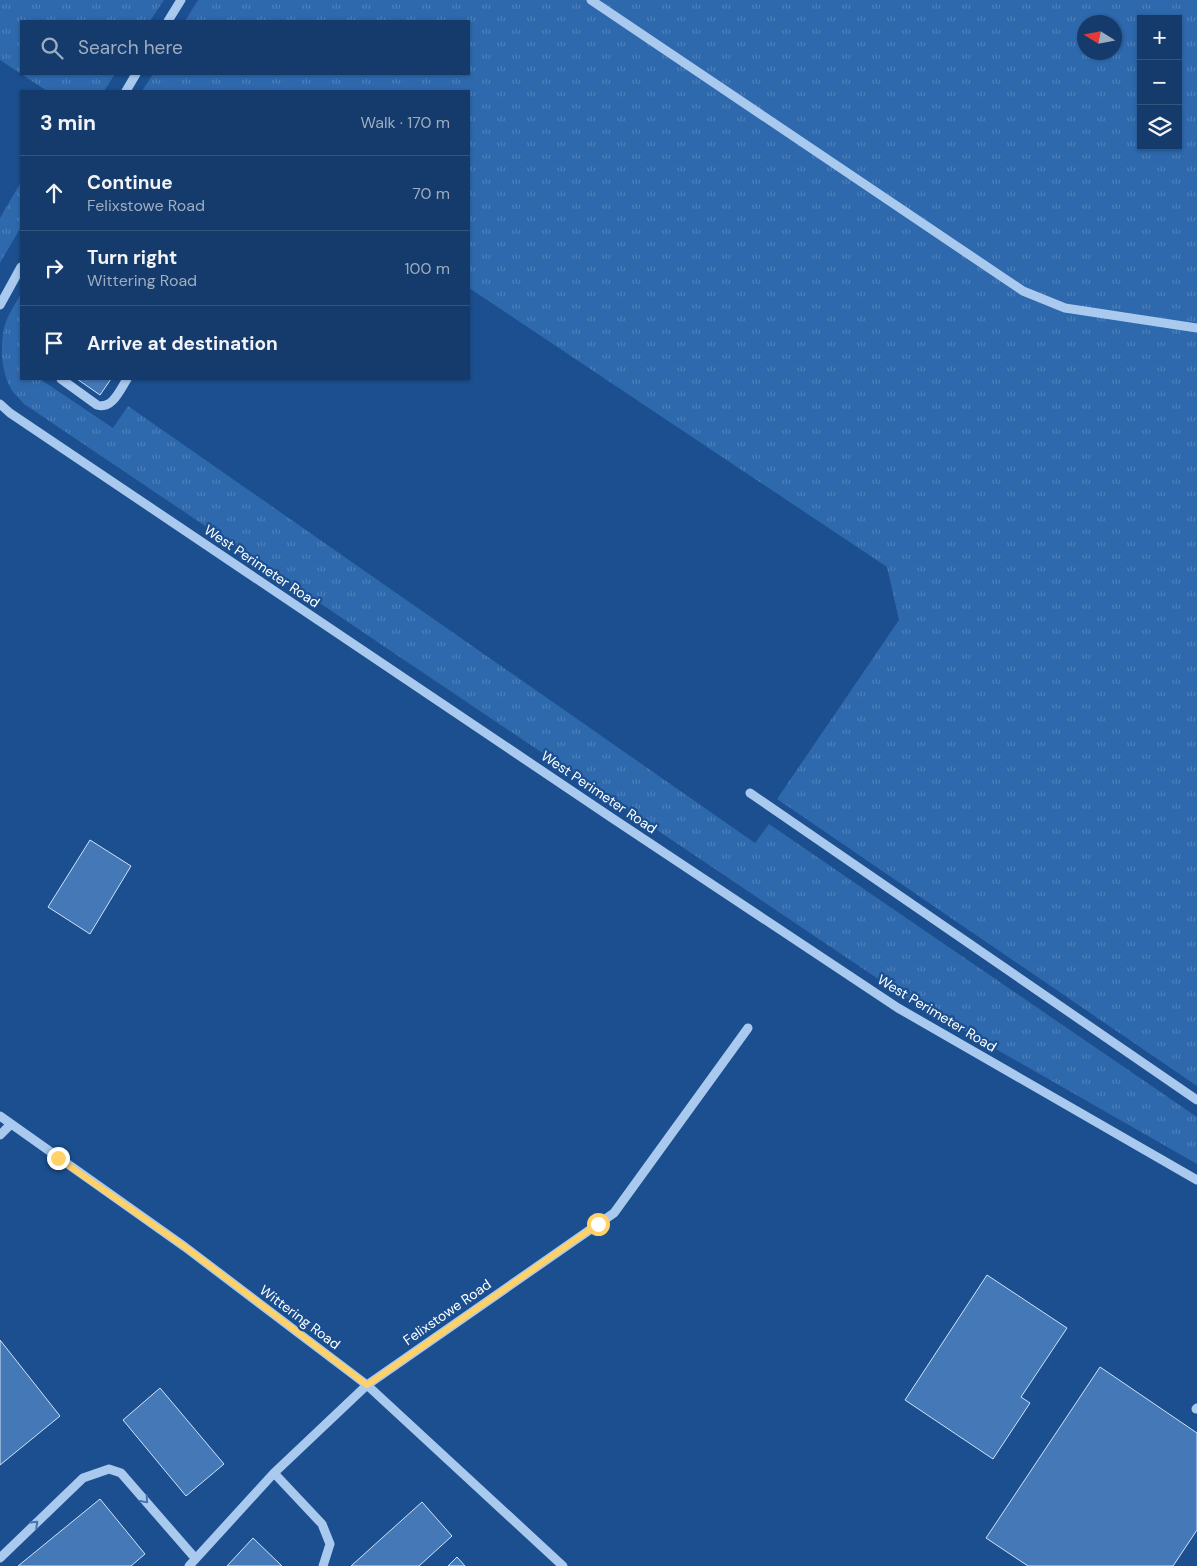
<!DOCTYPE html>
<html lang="en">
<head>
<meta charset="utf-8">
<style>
  :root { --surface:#143b6b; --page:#1d4271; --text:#f1f3f6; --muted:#9dadc1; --line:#33557e }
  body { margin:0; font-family:"DM Sans",sans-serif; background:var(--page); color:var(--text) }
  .controls { position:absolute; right:15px; top:15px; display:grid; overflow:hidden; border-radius:0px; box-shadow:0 1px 4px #0004 }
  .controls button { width:45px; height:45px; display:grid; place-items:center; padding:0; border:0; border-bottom:1px solid var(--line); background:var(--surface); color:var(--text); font:25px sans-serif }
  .compass { position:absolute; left:1077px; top:15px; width:45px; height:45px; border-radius:50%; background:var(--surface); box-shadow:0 1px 4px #0004; rotate:281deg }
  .stop { position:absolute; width:15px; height:15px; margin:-11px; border:4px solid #ffd166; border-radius:50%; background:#fff }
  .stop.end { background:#ffd166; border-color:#fff; box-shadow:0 1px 5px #0008 }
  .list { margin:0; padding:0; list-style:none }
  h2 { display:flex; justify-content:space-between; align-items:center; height:65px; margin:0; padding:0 20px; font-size:21px }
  h2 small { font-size:16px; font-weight:400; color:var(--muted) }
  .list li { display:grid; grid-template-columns:32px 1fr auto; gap:15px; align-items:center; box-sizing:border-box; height:75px; padding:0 20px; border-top:1px solid var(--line) }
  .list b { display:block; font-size:19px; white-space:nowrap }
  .list p { margin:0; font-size:16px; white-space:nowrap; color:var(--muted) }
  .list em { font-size:16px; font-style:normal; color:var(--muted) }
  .icon { flex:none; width:28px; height:28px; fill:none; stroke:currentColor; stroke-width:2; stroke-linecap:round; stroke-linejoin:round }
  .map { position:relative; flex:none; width:1197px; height:1566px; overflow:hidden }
  .search { position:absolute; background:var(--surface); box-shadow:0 1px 4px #0004; left:20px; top:20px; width:450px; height:55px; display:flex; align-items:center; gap:12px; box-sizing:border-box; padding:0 18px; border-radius:0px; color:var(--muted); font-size:19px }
  .panel { position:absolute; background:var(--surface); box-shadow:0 1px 4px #0004; left:20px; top:90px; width:450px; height:290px; border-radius:0px }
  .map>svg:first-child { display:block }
  .grass { fill:url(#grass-tufts); fill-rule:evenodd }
  .building { fill:#4478b7; stroke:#cfe3fa }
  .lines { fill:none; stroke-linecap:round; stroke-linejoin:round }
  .minor { stroke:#a9c9ee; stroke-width:9 }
  .oneway { stroke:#4674ac }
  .route { stroke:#ffd166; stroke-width:6 }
  .labels { text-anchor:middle; stroke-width:4.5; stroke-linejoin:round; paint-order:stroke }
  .street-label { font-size:14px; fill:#fff; stroke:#1b4f8f }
</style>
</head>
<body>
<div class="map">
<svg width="1197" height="1566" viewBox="0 0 1197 1566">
  <defs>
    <pattern id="grass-tufts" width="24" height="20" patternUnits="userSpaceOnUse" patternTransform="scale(1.25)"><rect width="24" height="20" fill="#2e69ad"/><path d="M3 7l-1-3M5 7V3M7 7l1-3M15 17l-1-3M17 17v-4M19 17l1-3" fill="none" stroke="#4d80b9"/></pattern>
  </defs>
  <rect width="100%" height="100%" fill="#1b4f8f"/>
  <path class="grass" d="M0 0H164L150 21H21V74H115L104 91H47L0 60Z
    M198 0H1197V1086L777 799 899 620 887 567 469 288V91H142L153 74H469V21H185ZM1141 19H1178V146H1141ZM1084 22H1114V52H1084Z
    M21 182V227L0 263V218Z
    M21 294V379H40L113 428 128 406 755 843 769 824 1197 1117V1164L905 997 24 404C20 399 14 394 11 389 1 371 0 348 4 328 7 316 15 304 21 294Z"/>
  <path class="building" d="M77 379H111L100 395Z
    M90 840 131 866 90 934 48 907Z
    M987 1275 1067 1328 1021 1397 1030 1403 993 1459 905 1400Z
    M0 1340 60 1416 0 1465Z
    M1100 1367 1197 1433V1530L1173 1566H1028L986 1538Z
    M160 1388 224 1464 186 1496 123 1420Z
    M100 1499 145 1554 131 1566H18Z
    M422 1502 452 1536 419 1566H351Z
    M253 1538 282 1566H227Z
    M457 1557 465 1566H448Z"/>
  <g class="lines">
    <path class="minor" d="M591 0 1023 291 1065 308 1197 328
      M168 21 181 0
      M126 91 136 74
      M0 305 21 267
      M61 379 97 405C112 410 120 390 127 379
      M0 404 10 413 612 818 898 1008 1197 1180
      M750 793 1197 1100
      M0 1116 185 1247 367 1385 563 1566
      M0 1135 11 1124
      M1196 1409 1197 1408
      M274 1473 322 1524 330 1544 323 1566
      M0 1558 83 1478 109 1469 121 1473 195 1558
      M189 1566 274 1473 367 1385 614 1213 748 1028"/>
  </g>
  <defs><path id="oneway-chevron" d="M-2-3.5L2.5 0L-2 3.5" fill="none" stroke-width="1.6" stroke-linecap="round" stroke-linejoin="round" transform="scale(1.25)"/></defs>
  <g class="oneway">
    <use href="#oneway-chevron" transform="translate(145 1500) rotate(49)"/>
    <use href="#oneway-chevron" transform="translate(35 1524) rotate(-44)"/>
  </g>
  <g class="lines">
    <path class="route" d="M58 1158 185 1247 367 1385 598 1224"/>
  </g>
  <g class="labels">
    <g class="street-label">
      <text transform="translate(262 566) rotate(34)" y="5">West Perimeter Road</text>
      <text transform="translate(599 792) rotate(34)" y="5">West Perimeter Road</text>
      <text transform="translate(937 1013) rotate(31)" y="5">West Perimeter Road</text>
      <text transform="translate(447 1312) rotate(-35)" y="5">Felixstowe Road</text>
      <text transform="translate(300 1317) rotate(37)" y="5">Wittering Road</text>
    </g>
  </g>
</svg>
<div class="controls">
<button>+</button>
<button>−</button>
<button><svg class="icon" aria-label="layers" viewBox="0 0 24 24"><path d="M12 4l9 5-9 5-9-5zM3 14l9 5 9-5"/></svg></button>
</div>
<svg class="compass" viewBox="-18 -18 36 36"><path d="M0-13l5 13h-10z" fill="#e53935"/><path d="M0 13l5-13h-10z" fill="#9dadc1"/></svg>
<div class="stop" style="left:598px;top:1224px"></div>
<div class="stop end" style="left:58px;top:1158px"></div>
<div class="search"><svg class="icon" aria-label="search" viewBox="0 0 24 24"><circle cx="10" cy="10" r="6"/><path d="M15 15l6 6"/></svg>Search here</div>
<section class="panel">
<h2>3 min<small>Walk · 170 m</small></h2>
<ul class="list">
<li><svg class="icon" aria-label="ahead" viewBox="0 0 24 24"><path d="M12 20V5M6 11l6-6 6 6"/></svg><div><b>Continue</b><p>Felixstowe Road</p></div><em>70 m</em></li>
<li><svg class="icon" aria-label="right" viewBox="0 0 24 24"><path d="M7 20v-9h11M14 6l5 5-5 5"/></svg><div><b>Turn right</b><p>Wittering Road</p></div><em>100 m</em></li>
<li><svg class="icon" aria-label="arrive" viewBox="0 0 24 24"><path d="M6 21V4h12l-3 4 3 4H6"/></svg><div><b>Arrive at destination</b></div></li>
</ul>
</section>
</div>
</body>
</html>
